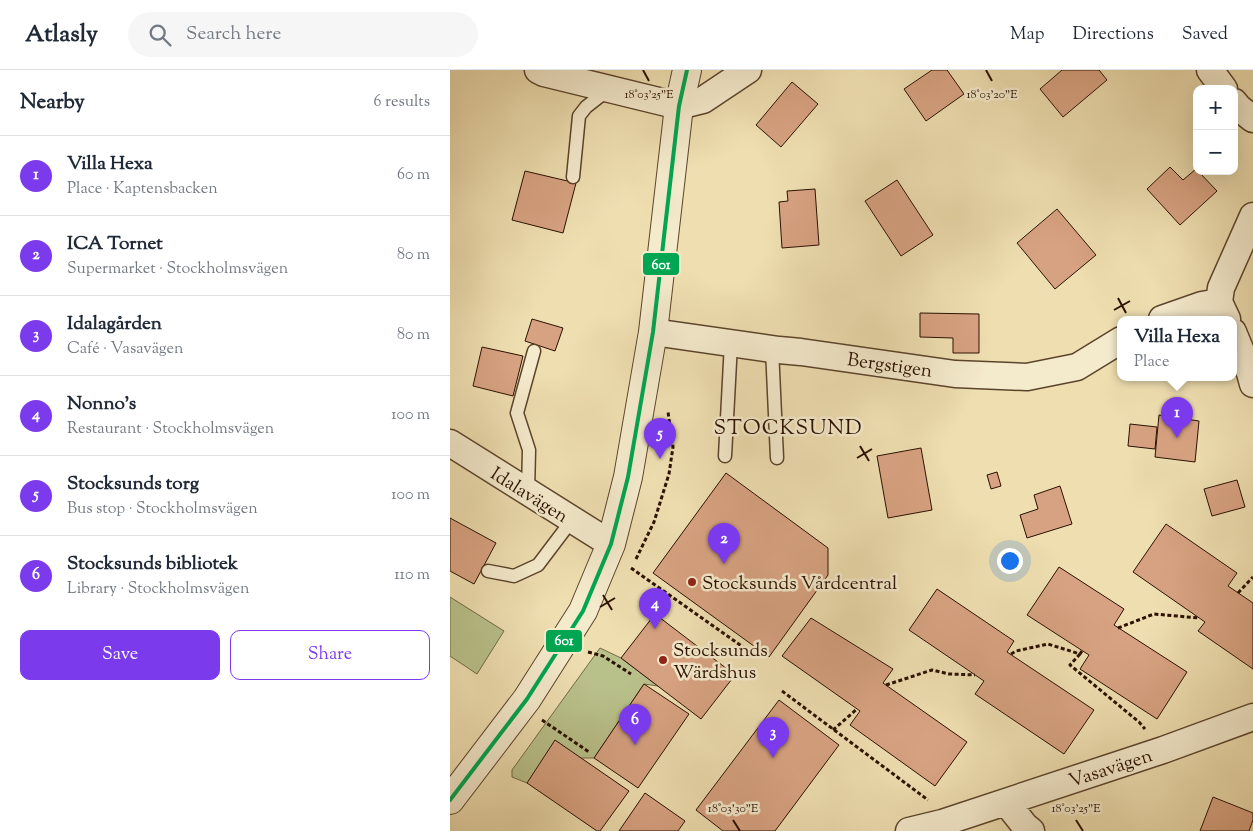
<!DOCTYPE html>
<html lang="en">
<head>
<meta charset="utf-8">
<style>
  :root { --surface:#fff; --page:#f6f6f7; --text:#1f2937; --muted:#747a83; --line:#e0e1e3; --accent:#7c3aed }
  body { margin:0; font-family:"Sorts Mill Goudy",serif; background:var(--page); color:var(--text) }
  .controls { position:absolute; right:15px; top:15px; display:grid; overflow:hidden; border-radius:10px; box-shadow:0 5px 20px #0002 }
  .controls button { width:45px; height:45px; display:grid; place-items:center; padding:0; border:0; border-bottom:1px solid var(--line); background:var(--surface); color:var(--text); font:25px sans-serif }
  .you { position:absolute; left:559px; top:490px; width:18px; height:18px; margin:-12px; border:4px solid #fff; border-radius:50%; background:#1a73e8; box-shadow:0 0 0 8px #1a73e833 }
  .badge { display:grid; place-items:center; width:32px; height:32px; border-radius:50%; background:var(--accent); color:#fff; font-size:16px; font-weight:700 }
  .pin { position:absolute; translate:-50% -41px; filter:drop-shadow(0 1px 2px #0008) }
  .pin::after { content:''; position:absolute; top:26px; width:18px; height:15px; background:inherit; clip-path:polygon(0 0,100% 0,50% 100%) }
  .popup { position:absolute; left:667px; top:246px; width:120px; height:65px; box-sizing:border-box; display:grid; place-content:center; border-radius:10px; background:var(--surface); filter:drop-shadow(0 1px 4px #0005); font-size:16px; white-space:nowrap; color:var(--muted) }
  .popup b { font-size:19px; color:var(--text) }
  .popup::after { content:''; position:absolute; left:50%; top:100%; margin-left:-10px; border:10px solid transparent; border-top-color:var(--surface) }
  .list { margin:0; padding:0; list-style:none }
  h2 { display:flex; justify-content:space-between; align-items:center; height:65px; margin:0; padding:0 20px; font-size:21px }
  h2 small { font-size:16px; font-weight:400; color:var(--muted) }
  .list li { display:grid; grid-template-columns:32px 1fr auto; gap:15px; align-items:center; box-sizing:border-box; height:80px; padding:0 20px; border-top:1px solid var(--line) }
  .list b { display:block; font-size:19px; white-space:nowrap }
  .list p { margin:0; font-size:16px; white-space:nowrap; color:var(--muted) }
  .list em { font-size:16px; font-style:normal; color:var(--muted) }
  .actions { display:flex; gap:10px; padding:15px 20px }
  .actions a { flex:1; padding:11px 0; border:1px solid var(--accent); border-radius:10px; text-align:center; font-size:18px; color:var(--accent) }
  .actions .main { background:var(--accent); color:#fff }
  .icon { flex:none; width:28px; height:28px; fill:none; stroke:currentColor; stroke-width:2; stroke-linecap:round; stroke-linejoin:round }
  .map { position:relative; flex:none; width:803px; height:761px; overflow:hidden }
  header { display:flex; align-items:center; gap:30px; box-sizing:border-box; height:70px; padding:0 25px; background:var(--surface); border-bottom:1px solid var(--line) }
  header strong { font-size:24px }
  nav { display:flex; gap:28px; margin-inline-start:auto; font-size:18px }
  .search { width:350px; height:45px; background:var(--page); display:flex; align-items:center; gap:12px; box-sizing:border-box; padding:0 18px; border-radius:28px; color:var(--muted); font-size:19px }
  main { display:flex }
  aside { flex:1; background:var(--surface) }
  .map>svg:first-child { display:block }
  .green { fill:#b9c18b; stroke:#726946 }
  .building { fill:#d7a281; stroke:#2b1100 }
  .lines { fill:none; stroke-linecap:round; stroke-linejoin:round }
  .service-casing { stroke:#5c442c; stroke-width:15 }
  .minor-casing { stroke:#5c442c; stroke-width:29 }
  .tertiary-casing { stroke:#5c442c; stroke-width:30 }
  .path { stroke:#2b1100; stroke-width:3; stroke-dasharray:4 2.5; stroke-linecap:butt }
  .service { stroke:#f4eacc; stroke-width:12 }
  .minor { stroke:#f4eacc; stroke-width:26 }
  .tertiary { stroke:#f4eacc; stroke-width:28 }
  .bus-1-casing { stroke:#f4eacc; stroke-width:8 }
  .bus-1 { stroke:#00a651; stroke-width:4 }
  .ticks { fill:none; stroke:#2b1100; stroke-width:2 }
  .poi-dot { fill:#8f2418; stroke:#f4eacc; stroke-width:2 }
  .labels { text-anchor:middle; stroke-width:5; stroke-linejoin:round; paint-order:stroke }
  .street-label { font-size:19px; fill:#2b1100; stroke:#f4eacc }
  .poi-label { font-size:19px; fill:#2b1100; stroke:#f4eacc; text-anchor:start }
  .quarter-label { font-size:21px; letter-spacing:1px; fill:#2b1100; stroke:#f4eacc }
  .ticks-label { font-size:12px; text-anchor:middle; fill:#2b1100; stroke:#f4eacc; stroke-width:5; stroke-linejoin:round; paint-order:stroke }
  .line-badge { stroke:#f4eacc; stroke-width:2 }
  .badge-label { font-size:14px; text-anchor:middle; font-weight:bold; fill:#fff }
</style>
</head>
<body>
<header>
<strong>Atlasly</strong>
<div class="search"><svg class="icon" aria-label="search" viewBox="0 0 24 24"><circle cx="10" cy="10" r="6"/><path d="M15 15l6 6"/></svg>Search here</div>
<nav><a>Map</a><a>Directions</a><a>Saved</a></nav>
</header>
<main>
<aside>
<h2>Nearby<small>6 results</small></h2>
<ul class="list">
<li><span class="badge">1</span><div><b>Villa Hexa</b><p>Place · Kaptensbacken</p></div><em>60 m</em></li>
<li><span class="badge">2</span><div><b>ICA Tornet</b><p>Supermarket · Stockholmsvägen</p></div><em>80 m</em></li>
<li><span class="badge">3</span><div><b>Idalagården</b><p>Café · Vasavägen</p></div><em>80 m</em></li>
<li><span class="badge">4</span><div><b>Nonno's</b><p>Restaurant · Stockholmsvägen</p></div><em>100 m</em></li>
<li><span class="badge">5</span><div><b>Stocksunds torg</b><p>Bus stop · Stockholmsvägen</p></div><em>100 m</em></li>
<li><span class="badge">6</span><div><b>Stocksunds bibliotek</b><p>Library · Stockholmsvägen</p></div><em>110 m</em></li>
</ul>
<div class="actions"><a class="main">Save</a><a>Share</a></div>
</aside>
<div class="map">
<svg width="803" height="761" viewBox="0 0 803 761">
  <rect width="100%" height="100%" fill="#eedeb0"/>
  <filter id="stains"><feTurbulence type="fractalNoise" baseFrequency=".004" numOctaves="4"/><feColorMatrix values="0 0 0 0 .2 0 0 0 0 .09 0 0 0 0 .02 0 0 0 .5 -.17"/></filter>
  <radialGradient id="worn" r=".72"><stop offset=".6" stop-color="#630" stop-opacity="0"/><stop offset="1" stop-color="#630" stop-opacity=".3"/></radialGradient>
  <path class="green" d="M0 527 54 561 27 604 0 586Z
    M150 578 171 588 208 616 194 614 144 688H132L77 713 62 707V700Z"/>
  <path class="building" d="M482 0H497L514 24 476 51 454 19Z
    M612 0H649L657 10 613 47 590 19Z
    M342 12 368 34 331 77 306 55Z
    M720 97 733 110 746 99 747 101H748L767 121 730 155 697 119Z
    M75 101 126 113 113 163 62 150Z
    M447 110 483 165 451 186 415 131Z
    M365 119 369 175 332 178 329 132 338 131 337 121Z
    M607 139 646 185 605 219 567 173Z
    M470 243 529 244V283H503V268L470 267Z
    M82 249 113 258 105 281 75 271Z
    M32 277 73 286 63 326 23 316Z
    M709 345 749 351 745 392 705 387Z
    M680 354 707 357 705 379 678 376Z
    M471 378 482 440 438 448 427 386Z
    M547 402 551 416 541 419 537 405Z
    M276 403 378 478V505L319 587 203 503Z
    M787 410 795 437 762 446 754 419Z
    M610 416 622 454 577 468 570 445 588 439 584 425Z
    M0 448 46 473 24 514 0 501Z
    M716 454 787 503 778 516 803 533V599L748 561 755 552 683 502Z
    M609 497 674 539 664 555 737 602 707 649 630 599 639 585 577 545Z
    M487 519 564 571 557 582 644 640 614 684 525 624 534 611 459 560Z
    M205 544 285 605 251 649 171 588Z
    M361 548 443 599 433 613 517 672 485 716 400 655 410 641 332 586Z
    M194 614 239 644 188 718 144 688Z
    M329 630 389 675 325 761H273L246 740Z
    M105 670 179 721 150 761H147L77 713Z
    M195 723 235 751 228 761H169Z
    M763 727 803 743V750L799 761H750Z"/>
  <g class="lines">
    <defs>
      <path id="service" d="M123 107 129 46 136 37 159 19
        M322 279 327 388
        M275 386 281 273
        M78 422 79 380 67 343 84 281
        M38 501 64 506 88 495 122 450"/>
      <path id="minor" d="M88 0 94 3 229 36 253 30 298 0
        M760 0 774 19
        M784 32 789 38 803 49
        M712 249 752 235 769 232
        M777 249 769 232 771 218 803 146
        M203 262 329 280 351 282 505 304 577 307 627 297 671 270
        M783 262 800 303 803 314
        M0 373 161 474
        M556 732 575 756 581 761
        M459 761 492 753 713 680 803 647"/>
      <path id="tertiary" d="M0 730 77 629 133 541 161 474 178 407 203 262 229 36 237 0"/>
    </defs>
    <use href="#service" class="service-casing"/>
    <use href="#minor" class="minor-casing"/>
    <use href="#tertiary" class="tertiary-casing"/>
    <path class="path" d="M186 489 204 452 219 404 223 377 218 342
      M181 498 293 577
      M788 523 803 507
      M668 558 704 544 749 548
      M138 582 153 586 181 604
      M561 584 566 581 598 574 630 584 632 581
      M630 584 620 595 689 652 695 659
      M436 615 482 600 499 604 525 605
      M332 621 478 730
      M92 650 139 682
      M383 660 407 639"/>
    <use href="#service" class="service"/>
    <use href="#minor" class="minor"/>
    <use href="#tertiary" class="tertiary"/>
    <defs>
      <path id="bus-1" d="M0 730 77 629 133 541 161 474 178 407 203 262 229 36 237 0"/>
    </defs>
    <use href="#bus-1" class="bus-1-casing"/>
    <use href="#bus-1" class="bus-1"/>
  </g>
  <path class="ticks" d="M193 0 199 11M536 0 542 11M668 228 676 243M664 240 680 231M410 376 419 391M407 388 422 379M153 525 162 540M150 537 165 528M283 750 290 761M626 750 633 761"/>
  <g class="poi-dot">
    <circle cx="242" cy="512" r="5"/>
    <circle cx="213" cy="590" r="5"/>
  </g>
  <g class="labels">
    <g class="street-label">
      <text transform="translate(440 294) rotate(8)" y="7">Bergstigen</text>
      <text transform="translate(80 424) rotate(32)" y="7">Idalavägen</text>
      <text transform="translate(660 697) rotate(-18)" y="7">Vasavägen</text>
    </g>
    <g class="poi-label">
      <text x="252" y="519">Stocksunds Vårdcentral</text>
      <text x="223" y="586">Stocksunds<tspan x="223" dy="22">Wärdshus</tspan></text>
    </g>
    <g class="quarter-label">
      <text x="338" y="364">STOCKSUND</text>
    </g>
  </g>
  <g class="ticks-label">
    <text x="199" y="28">18°03'25"E</text>
    <text x="542" y="28">18°03'20"E</text>
    <text x="283" y="742">18°03'30"E</text>
    <text x="626" y="742">18°03'25"E</text>
  </g>
  <g class="line-badge">
    <rect x="192" y="182" width="38" height="24" rx="5" fill="#00a651"/>
    <rect x="95" y="559" width="38" height="24" rx="5" fill="#00a651"/>
  </g>
  <g class="badge-label">
    <text x="211" y="199">601</text>
    <text x="114" y="575">601</text>
  </g>
  <rect width="100%" height="100%" filter="url(#stains)"/>
  <rect width="100%" height="100%" fill="url(#worn)"/>
</svg>
<div class="controls">
<button>+</button>
<button>−</button>
</div>
<div class="you"></div>
<div class="pin badge" style="left:727px;top:368px">1</div>
<div class="popup"><b>Villa Hexa</b>Place</div>
<div class="pin badge" style="left:274px;top:494px">2</div>
<div class="pin badge" style="left:323px;top:688px">3</div>
<div class="pin badge" style="left:205px;top:559px">4</div>
<div class="pin badge" style="left:210px;top:389px">5</div>
<div class="pin badge" style="left:185px;top:675px">6</div>
</div>
</main>
</body>
</html>
